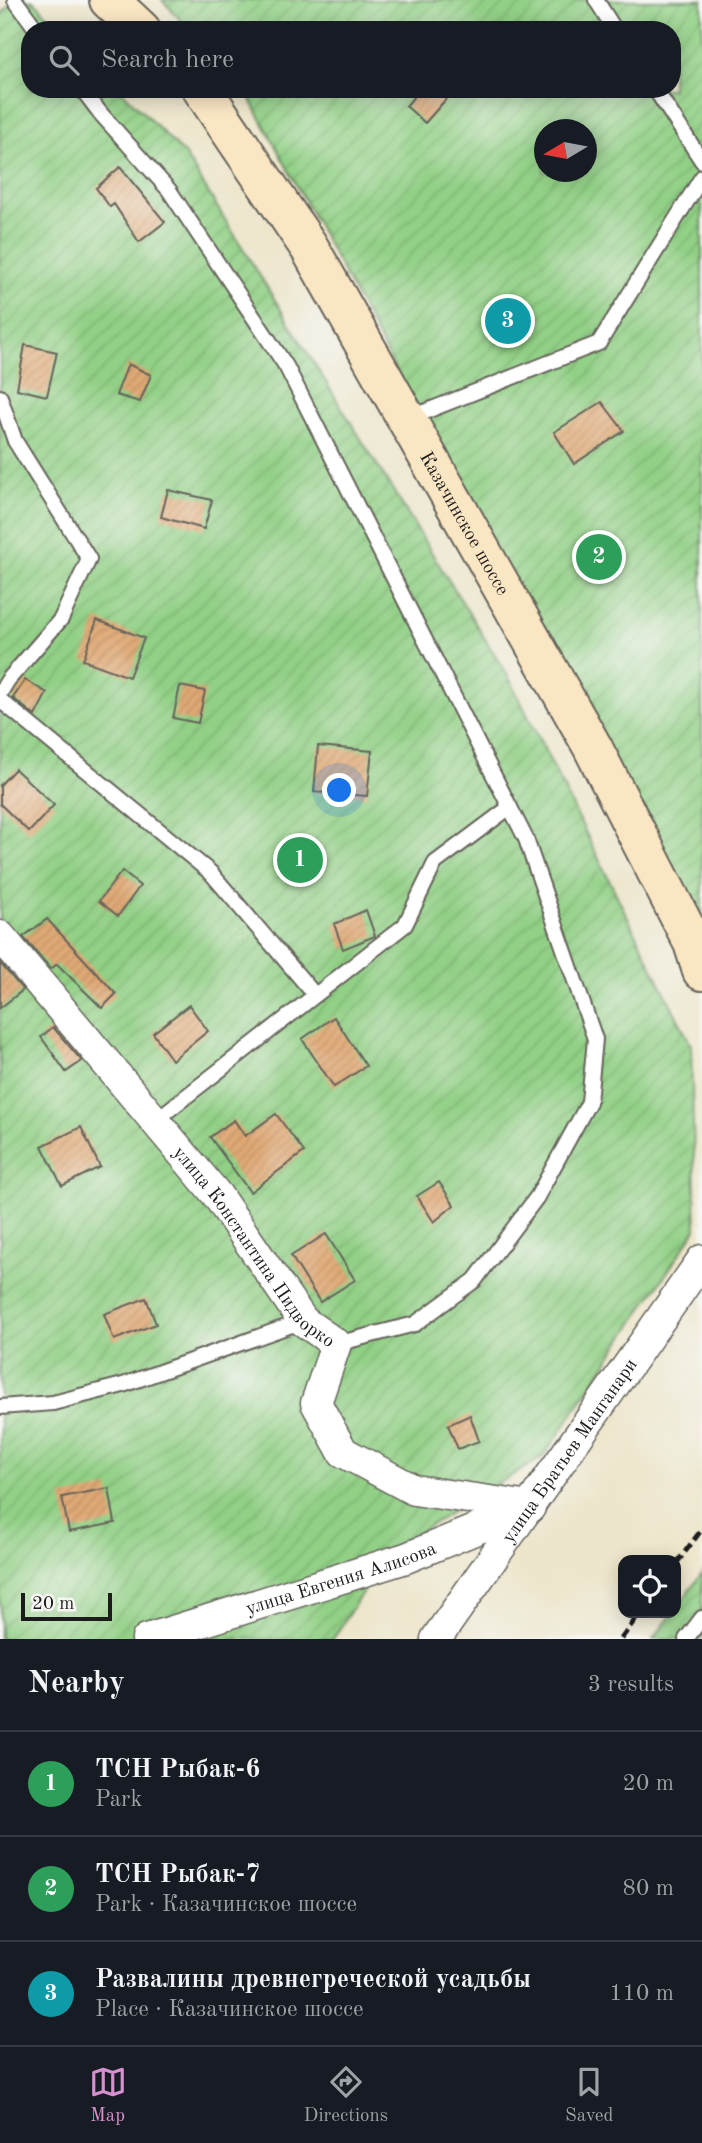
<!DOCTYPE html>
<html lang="en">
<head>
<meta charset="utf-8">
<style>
  :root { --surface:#171b24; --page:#242831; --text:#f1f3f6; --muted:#9ea1a6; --line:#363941; --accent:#d690ce }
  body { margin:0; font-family:"Old Standard TT",serif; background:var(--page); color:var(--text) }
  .controls { position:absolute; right:21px; bottom:21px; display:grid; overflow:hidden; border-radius:14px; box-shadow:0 4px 18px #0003 }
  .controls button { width:63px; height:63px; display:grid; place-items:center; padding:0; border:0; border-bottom:2px solid var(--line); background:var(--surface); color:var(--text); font:35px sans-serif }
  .compass { position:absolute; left:534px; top:119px; width:63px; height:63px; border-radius:50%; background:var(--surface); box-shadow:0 4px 18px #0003; rotate:260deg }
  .scale { position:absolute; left:21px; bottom:18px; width:91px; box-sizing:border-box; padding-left:7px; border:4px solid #1c1c1c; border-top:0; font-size:19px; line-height:24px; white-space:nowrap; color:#1c1c1c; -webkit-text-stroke:5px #f6f6f2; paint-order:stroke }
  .you { position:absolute; left:340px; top:791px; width:24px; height:24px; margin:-18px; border:5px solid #fff; border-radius:50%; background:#1a73e8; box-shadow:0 0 0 10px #1a73e833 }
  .badge { display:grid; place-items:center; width:46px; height:46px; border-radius:50%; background:var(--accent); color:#fff; font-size:23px; font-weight:700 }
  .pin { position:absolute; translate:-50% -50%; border:4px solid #fff; box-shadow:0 2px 7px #0006 }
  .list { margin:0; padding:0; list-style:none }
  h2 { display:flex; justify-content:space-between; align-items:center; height:91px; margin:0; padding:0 28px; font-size:30px }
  h2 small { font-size:23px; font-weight:400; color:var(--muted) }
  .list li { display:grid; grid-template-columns:46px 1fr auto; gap:21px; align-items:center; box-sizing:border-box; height:105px; padding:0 28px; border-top:2px solid var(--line) }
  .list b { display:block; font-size:26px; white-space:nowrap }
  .list p { margin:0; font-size:23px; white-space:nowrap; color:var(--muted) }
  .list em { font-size:23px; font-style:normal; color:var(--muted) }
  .icon { flex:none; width:38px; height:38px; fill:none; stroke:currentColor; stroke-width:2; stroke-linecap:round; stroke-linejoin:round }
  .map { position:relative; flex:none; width:702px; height:1639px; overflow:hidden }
  .search { position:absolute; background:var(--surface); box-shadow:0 4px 18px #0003; left:21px; right:21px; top:21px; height:77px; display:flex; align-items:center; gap:18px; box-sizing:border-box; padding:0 24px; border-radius:28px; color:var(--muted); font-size:26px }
  .sheet { height:406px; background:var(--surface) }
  nav { display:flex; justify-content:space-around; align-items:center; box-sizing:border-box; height:98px; border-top:2px solid var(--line); background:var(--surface); font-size:19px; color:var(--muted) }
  nav a { display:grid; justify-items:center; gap:4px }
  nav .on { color:var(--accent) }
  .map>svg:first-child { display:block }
  .garden { fill:url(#garden-furrows); stroke:#577651; stroke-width:2; fill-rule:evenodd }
  .building { fill:url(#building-hatch) }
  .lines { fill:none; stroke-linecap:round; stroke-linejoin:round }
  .service-casing { stroke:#65635a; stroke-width:18 }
  .minor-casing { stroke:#65635a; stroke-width:33 }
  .secondary-casing { stroke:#65635a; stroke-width:42 }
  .service { stroke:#fff; stroke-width:14 }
  .minor { stroke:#fff; stroke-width:30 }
  .secondary { stroke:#fbe6c4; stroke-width:38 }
  .rail { stroke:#1c1c1c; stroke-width:5; stroke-dasharray:10 5; stroke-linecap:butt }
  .labels { text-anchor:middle; stroke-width:6; stroke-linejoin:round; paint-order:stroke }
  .street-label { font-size:19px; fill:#1c1c1c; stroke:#f6f6f2 }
</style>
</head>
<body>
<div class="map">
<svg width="702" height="1639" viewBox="0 0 702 1639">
  <defs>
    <pattern id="garden-furrows" width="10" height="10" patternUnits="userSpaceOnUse" patternTransform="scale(1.75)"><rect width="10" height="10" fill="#92d086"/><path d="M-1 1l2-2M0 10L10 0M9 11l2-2" fill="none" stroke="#7db273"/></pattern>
    <pattern id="building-hatch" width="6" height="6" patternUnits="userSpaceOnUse" patternTransform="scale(1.75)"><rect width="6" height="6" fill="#e0a975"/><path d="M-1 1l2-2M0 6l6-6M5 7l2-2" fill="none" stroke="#c09165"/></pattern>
  </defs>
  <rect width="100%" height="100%" fill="#f6f6f2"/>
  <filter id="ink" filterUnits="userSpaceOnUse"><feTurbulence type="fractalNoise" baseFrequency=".0143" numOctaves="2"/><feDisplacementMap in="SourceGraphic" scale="14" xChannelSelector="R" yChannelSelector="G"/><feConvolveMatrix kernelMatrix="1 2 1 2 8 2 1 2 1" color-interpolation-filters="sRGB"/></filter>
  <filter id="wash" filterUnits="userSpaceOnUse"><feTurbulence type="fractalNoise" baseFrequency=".00686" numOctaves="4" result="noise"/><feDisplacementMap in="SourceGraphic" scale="28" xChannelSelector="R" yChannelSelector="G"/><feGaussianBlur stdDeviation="1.57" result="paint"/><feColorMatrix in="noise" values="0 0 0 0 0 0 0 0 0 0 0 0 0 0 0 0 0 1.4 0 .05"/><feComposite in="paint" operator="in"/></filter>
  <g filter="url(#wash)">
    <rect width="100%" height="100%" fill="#ede6cc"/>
    <path class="garden" d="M14 0H33L62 30H30V89H120L185 155 508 676 691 1045 696 1229 544 1456 388 1551 333 1639H0V16Z
      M162 0H702V943L245 89H672V30H190ZM544 130H586V172H544Z
      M702 1573V1639H653L673 1613H676V1609Z"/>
    <g id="blocks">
      <path class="building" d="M420 89H455L425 123 406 106Z
        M120 167 165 222 139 242 114 204 110 207 96 188Z
        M25 345 57 352 47 396 17 389Z
        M128 364 151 375 140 402 116 395Z
        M602 402 624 431 574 464 554 432Z
        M168 490 212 500 204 529 161 517Z
        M97 620 144 638 129 677 83 660Z
        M25 680 47 693 35 716 13 698Z
        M180 686 205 691 198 723 173 718Z
        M318 746 372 751 367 796 314 792Z
        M15 769 54 805 29 832 0 804V785Z
        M122 871 140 886 118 916 99 901Z
        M366 910 375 936 343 949 334 924Z
        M47 919 116 994 102 1008 57 964 51 969 23 937Z
        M0 963 23 990 0 1008Z
        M189 1005 208 1031 172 1060 153 1033Z
        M334 1017 366 1066 334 1087 302 1039Z
        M53 1027 82 1061 66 1072 41 1037Z
        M276 1114 304 1152 250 1192 210 1137 234 1120 245 1136Z
        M81 1127 100 1167 62 1186 42 1146Z
        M439 1182 454 1205 434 1222 417 1196Z
        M326 1234 355 1280 320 1302 291 1256Z
        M146 1298 156 1324 114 1340 104 1314Z
        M470 1415 479 1441 458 1449 448 1425Z
        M109 1488 115 1523 69 1532 62 1497Z"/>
    </g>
  </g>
  <g filter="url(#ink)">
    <use href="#blocks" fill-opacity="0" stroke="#65635a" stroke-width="2"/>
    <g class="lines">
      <defs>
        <path id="service" d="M15 0 37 30
          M596 0 615 30
          M82 89 101 114 169 190 286 366 526 839 595 1039 589 1102 537 1197 475 1280 415 1324 336 1344
          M655 89 702 161
          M0 397 15 441 89 559 61 619 8 680 0 693
          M409 418 599 343 702 177
          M0 700 211 873 315 995
          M156 1120 405 925 435 863 510 807
          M0 1407 53 1403 123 1385 303 1321
          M686 1639 702 1618"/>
        <g id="minor">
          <path id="s1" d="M0 936 217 1195 303 1321 336 1344 316 1403 343 1452 414 1490 530 1507"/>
          <path id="s2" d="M147 1639 406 1558 530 1507"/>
          <path id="s3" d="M436 1639 702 1260"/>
        </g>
        <g id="secondary">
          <path d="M109 0 141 30"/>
          <path id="s4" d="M202 89 309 247 592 746 693 943 702 971"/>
        </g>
      </defs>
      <use href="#service" class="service-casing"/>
      <use href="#minor" class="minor-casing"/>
      <use href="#secondary" class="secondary-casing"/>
      <use href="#service" class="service"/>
      <use href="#minor" class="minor"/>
      <use href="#secondary" class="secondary"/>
      <path class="rail" d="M676 1564 702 1529
        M621 1639 640 1613"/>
    </g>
  </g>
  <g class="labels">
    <g class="street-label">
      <text dy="7" stroke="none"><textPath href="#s4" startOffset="508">Казачинское шоссе</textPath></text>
      <text dy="7" stroke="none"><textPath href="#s1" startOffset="402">улица Константина Пидворко</textPath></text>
      <text dy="7" stroke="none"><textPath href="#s3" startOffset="231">улица Братьев Манганари</textPath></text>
      <text dy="7" stroke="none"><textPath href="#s2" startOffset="203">улица Евгения Алисова</textPath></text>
    </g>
  </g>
</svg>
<div class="controls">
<button><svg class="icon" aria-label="locate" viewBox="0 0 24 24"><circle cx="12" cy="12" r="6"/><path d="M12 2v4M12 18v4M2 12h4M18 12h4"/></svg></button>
</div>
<svg class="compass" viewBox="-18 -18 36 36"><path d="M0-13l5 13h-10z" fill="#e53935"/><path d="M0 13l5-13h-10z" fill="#9ea1a6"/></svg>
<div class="scale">20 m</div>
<div class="you"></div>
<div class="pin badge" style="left:300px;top:860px;background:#2e9e5b">1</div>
<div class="pin badge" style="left:599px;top:557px;background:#2e9e5b">2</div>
<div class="pin badge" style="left:508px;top:321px;background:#0f9aa8">3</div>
<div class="search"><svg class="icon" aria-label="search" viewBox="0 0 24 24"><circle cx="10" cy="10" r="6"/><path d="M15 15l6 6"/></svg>Search here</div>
</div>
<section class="sheet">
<h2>Nearby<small>3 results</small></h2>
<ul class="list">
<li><span class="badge" style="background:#2e9e5b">1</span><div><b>ТСН Рыбак-6</b><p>Park</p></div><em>20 m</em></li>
<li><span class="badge" style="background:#2e9e5b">2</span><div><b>ТСН Рыбак-7</b><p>Park · Казачинское шоссе</p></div><em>80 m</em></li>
<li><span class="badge" style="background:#0f9aa8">3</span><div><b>Развалины древнегреческой усадьбы</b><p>Place · Казачинское шоссе</p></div><em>110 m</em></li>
</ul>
</section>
<nav>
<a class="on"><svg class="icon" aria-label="map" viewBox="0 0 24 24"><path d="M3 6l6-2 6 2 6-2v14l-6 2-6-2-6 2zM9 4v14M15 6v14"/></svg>Map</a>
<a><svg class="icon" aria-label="directions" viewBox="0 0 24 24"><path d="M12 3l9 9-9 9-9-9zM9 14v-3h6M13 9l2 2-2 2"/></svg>Directions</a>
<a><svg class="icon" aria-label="saved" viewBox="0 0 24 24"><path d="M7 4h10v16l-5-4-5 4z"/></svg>Saved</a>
</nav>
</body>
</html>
